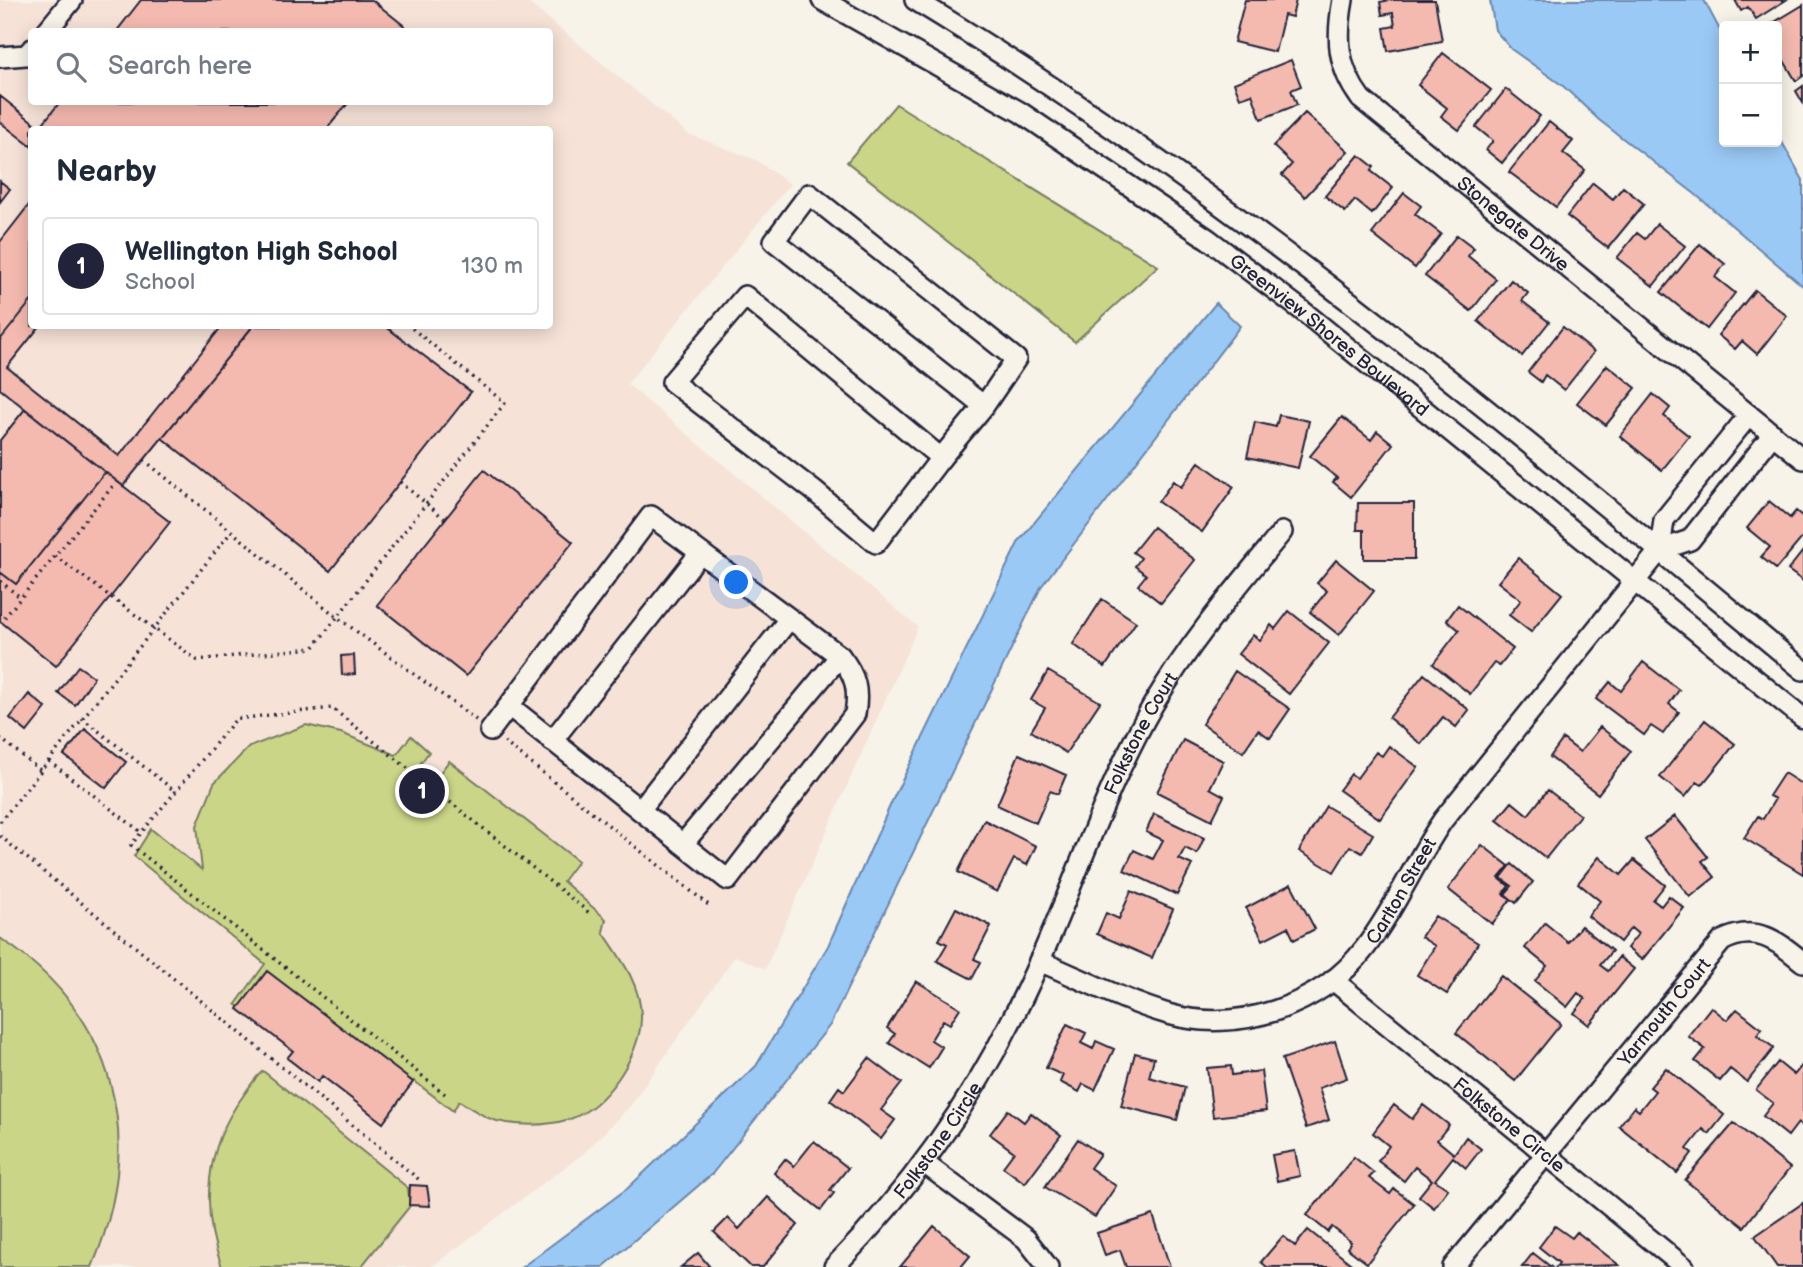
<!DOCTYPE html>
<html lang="en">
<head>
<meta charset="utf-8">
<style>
  :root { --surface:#fff; --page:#f2f2f3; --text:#1f2937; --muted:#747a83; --line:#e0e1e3; --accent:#22223b }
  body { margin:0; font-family:"Balsamiq Sans",sans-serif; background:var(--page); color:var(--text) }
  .controls { position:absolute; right:21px; top:21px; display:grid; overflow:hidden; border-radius:7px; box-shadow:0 4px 18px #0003 }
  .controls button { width:63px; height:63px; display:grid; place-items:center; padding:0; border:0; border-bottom:2px solid var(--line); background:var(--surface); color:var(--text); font:35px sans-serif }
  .you { position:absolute; left:737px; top:583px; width:24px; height:24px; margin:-18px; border:5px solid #fff; border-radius:50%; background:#1a73e8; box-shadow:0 0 0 10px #1a73e833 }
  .badge { display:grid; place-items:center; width:46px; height:46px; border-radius:50%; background:var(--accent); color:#fff; font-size:23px; font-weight:700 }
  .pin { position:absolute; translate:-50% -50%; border:4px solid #fff; box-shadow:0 2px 7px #0006 }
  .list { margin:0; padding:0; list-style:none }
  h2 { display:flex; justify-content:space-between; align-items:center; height:91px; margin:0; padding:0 28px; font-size:30px }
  h2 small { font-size:23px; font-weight:400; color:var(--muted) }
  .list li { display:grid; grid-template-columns:46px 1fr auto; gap:21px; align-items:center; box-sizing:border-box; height:98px; margin:0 14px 14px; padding:0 14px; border:2px solid var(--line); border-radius:7px }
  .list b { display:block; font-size:26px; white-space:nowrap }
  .list p { margin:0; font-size:23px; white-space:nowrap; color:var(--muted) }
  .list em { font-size:23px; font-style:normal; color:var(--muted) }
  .icon { flex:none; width:38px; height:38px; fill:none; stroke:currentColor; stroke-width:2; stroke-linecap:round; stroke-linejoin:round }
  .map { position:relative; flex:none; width:1803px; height:1267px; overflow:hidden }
  .search { position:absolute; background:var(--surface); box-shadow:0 4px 18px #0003; left:28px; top:28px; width:525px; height:77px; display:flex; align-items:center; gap:18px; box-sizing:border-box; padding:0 24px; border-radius:7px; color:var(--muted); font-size:26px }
  .panel { position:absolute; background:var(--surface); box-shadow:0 4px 18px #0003; left:28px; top:126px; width:525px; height:203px; border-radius:7px }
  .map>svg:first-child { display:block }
  .built { fill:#f6e2d7; fill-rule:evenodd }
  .green { fill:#cad588; stroke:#767c62; stroke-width:2 }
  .water { fill:#9bc9f6; stroke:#6b86ab; stroke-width:2 }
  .building { fill:#f4bab0; stroke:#22223b; stroke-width:2 }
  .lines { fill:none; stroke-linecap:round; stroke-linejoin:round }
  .minor-casing { stroke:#22223b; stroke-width:24 }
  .path { stroke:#22223b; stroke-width:3.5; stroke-dasharray:2 5; stroke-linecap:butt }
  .minor { stroke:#f7f3e8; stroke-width:19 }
  .labels { text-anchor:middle; stroke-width:5; stroke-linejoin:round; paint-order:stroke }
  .street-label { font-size:19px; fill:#22223b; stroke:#f7f3e8 }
</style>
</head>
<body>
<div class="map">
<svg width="1803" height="1267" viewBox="0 0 1803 1267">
  <rect width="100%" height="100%" fill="#f7f3e8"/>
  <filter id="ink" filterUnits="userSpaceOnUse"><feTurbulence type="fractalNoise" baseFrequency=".0143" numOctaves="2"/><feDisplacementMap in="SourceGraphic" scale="14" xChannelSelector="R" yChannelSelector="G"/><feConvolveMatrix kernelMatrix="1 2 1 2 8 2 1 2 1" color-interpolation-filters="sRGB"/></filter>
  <g filter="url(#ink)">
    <path class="built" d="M0 0H525L688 134 756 160 790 184 627 384 918 627 765 969 735 956 630 1106 584 1153 431 1267H0ZM32 32H550V102H32ZM32 130H550V326H32Z"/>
    <path class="green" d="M896 104 1158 266 1075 342 847 162Z
      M306 725 341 733 396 755 411 736 429 752 417 768 432 783 449 761 578 861 563 881 606 919 603 932C620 957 642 986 641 1019 640 1055 606 1107 570 1119 547 1126 520 1126 497 1121 484 1118 470 1107 459 1101L453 1111 414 1081 381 1121 236 1004 265 964 134 856 151 829 202 870 197 826 214 783 249 747Z
      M0 938C118 1016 146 1140 92 1267H0Z
      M263 1071 408 1188 410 1206 361 1267H222C200 1209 205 1147 243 1096 249 1088 255 1077 263 1071Z"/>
    <path class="water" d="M1490 0H1704L1724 38V142H1777V133L1803 180V286L1695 194 1599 120 1563 86 1511 49 1495 30Z
      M1216 303 1240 326 1041 587 830 1025 712 1174 603 1267H522L628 1188 756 1066 828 946 893 799 1019 541Z"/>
    <path class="building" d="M141 0H372L407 28 405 32H116Z
      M1245 0H1296L1292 17 1284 15 1275 52 1234 42Z
      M1390 0H1435L1442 41 1388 51 1384 28 1395 26 1393 13 1382 15 1380 2Z
      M1735 0H1786L1756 19 1748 7 1741 11Z
      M1803 5V76L1796 81 1777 49V26H1768Z
      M1443 53 1491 90 1459 130 1441 116 1447 108 1418 85Z
      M1291 60 1301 86 1291 90 1297 105 1261 119 1252 94 1240 98 1234 83Z
      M1803 86V103L1796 91Z
      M1506 89 1540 116 1502 163 1486 150 1493 141 1476 127Z
      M0 96 43 130H32V147L0 122Z
      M60 102H349L326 130H43L40 127Z
      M1305 113 1348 151 1305 197 1282 175 1292 164 1273 146Z
      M1549 122 1573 141 1563 153 1585 170 1556 207 1509 172Z
      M1359 155 1374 167 1371 171 1393 188 1372 214 1355 200 1345 212 1325 196Z
      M0 181 10 189 0 202Z
      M1593 183 1613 199 1623 187 1644 204 1608 248 1567 216Z
      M1404 193 1421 206 1415 214 1441 234 1415 268 1372 234Z
      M32 201V300L0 340V242Z
      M1657 224 1685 246 1653 286 1617 258 1637 233 1645 239Z
      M1457 235 1474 248 1468 256 1496 279 1471 311 1425 276Z
      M1700 244 1725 264 1715 277 1735 293 1707 329 1661 292Z
      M1511 280 1528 293 1522 301 1549 322 1522 356 1478 321Z
      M1755 290 1787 316 1757 354 1742 341 1735 349 1718 335Z
      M32 300V326H40L7 367 119 456 222 326H253L123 486 0 389V340Z
      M253 326H385L471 392 330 571 162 438Z
      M1563 327 1594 352 1564 390 1545 375 1541 382 1528 372Z
      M1607 365 1636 388 1606 425 1577 403Z
      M1653 394 1670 408 1664 416 1689 436 1662 470 1620 436Z
      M25 409 105 472 16 584 0 572V440Z
      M1279 415 1309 421 1298 468 1247 457 1255 422 1276 427Z
      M1342 417 1371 440 1377 431 1393 444 1351 497 1333 482 1337 478 1310 456Z
      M1199 462 1234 487 1202 532 1158 502 1173 481 1181 487Z
      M484 470 573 542 466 676 377 605Z
      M105 472 170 522 56 666 0 621V572L16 584Z
      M1769 501 1790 518 1796 511 1803 517V537L1776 569 1761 557 1770 547 1747 528Z
      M1358 503H1414V559H1364V530H1357Z
      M1153 527 1195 560 1161 603 1138 585 1146 575 1135 566 1141 558 1133 552Z
      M1803 551V581L1788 570Z
      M1518 558 1562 594 1531 632 1509 615 1521 600 1498 582Z
      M1336 560 1374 591 1339 635 1310 612 1327 591 1317 583Z
      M1102 599 1136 622 1105 667 1073 644Z
      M1458 605 1513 649 1499 666 1494 663 1470 694 1433 664 1459 630 1447 620Z
      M1289 611 1329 643 1289 694 1238 654 1253 635 1260 640 1271 625 1275 629Z
      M354 655 355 674 342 675 341 656Z
      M1643 662 1679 690 1669 704 1679 712 1663 734 1651 726 1644 735 1596 699 1610 682 1621 691Z
      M78 666 94 677 75 705 58 693Z
      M1048 671 1100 702 1066 753 1031 731 1045 708 1031 700Z
      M1235 671 1290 709 1270 738 1258 730 1243 752 1202 724Z
      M1424 674 1469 710 1456 727 1443 717 1421 744 1389 718Z
      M29 694 46 708 27 732 10 718Z
      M1705 720 1735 744 1702 785 1697 782 1685 797 1660 777Z
      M1600 727 1631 751 1598 794 1550 757 1563 739 1580 752Z
      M85 729 126 762 106 788 64 755Z
      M1183 740 1223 761 1210 788 1224 796 1212 820 1157 792Z
      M1389 746 1418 767 1380 819 1339 790 1351 774 1357 778 1376 752 1382 756Z
      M1019 754 1066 775 1058 794 1050 791 1036 823 997 805Z
      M1784 773 1803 785V874L1744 838 1758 816 1763 819 1775 799 1769 796Z
      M1548 790 1580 815 1546 858 1497 820 1512 802 1528 815Z
      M1326 806 1373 834 1362 853 1350 846 1334 872 1299 851Z
      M1154 814 1204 838 1197 854 1185 848 1179 859 1192 865 1177 895 1124 870 1134 850 1153 859 1163 840 1146 832Z
      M1675 816 1708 857 1702 861 1715 877 1690 897 1645 840Z
      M984 820 1036 846 1027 865 1014 859 997 892 958 872Z
      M1482 845 1509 866 1499 878 1509 886 1503 894 1511 899 1492 924 1448 889Z
      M1599 857 1621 875 1634 860 1665 885 1653 900 1661 906 1669 896 1684 908 1642 960 1627 948 1638 934 1631 928 1620 942 1588 916 1600 901 1578 883Z
      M1512 864 1533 882 1516 903 1505 894 1512 886 1501 878Z
      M1291 884 1315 929 1294 940 1288 927 1263 940 1246 908Z
      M1131 891 1173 909 1152 958 1097 934 1106 913 1119 919Z
      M956 908 991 926 974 959 981 962 972 979 937 961 947 944 939 940Z
      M1435 916 1478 943 1447 994 1417 975 1435 946 1421 937Z
      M1545 923 1568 942 1581 926 1612 951 1600 965 1608 971 1619 957 1634 969 1589 1025 1574 1013 1585 999 1578 993 1567 1007 1535 981 1547 966 1525 948Z
      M267 971 413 1082 383 1123 322 1076 318 1082 287 1058 293 1051 238 1009Z
      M1501 976 1561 1024 1515 1081 1456 1033Z
      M916 981 960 1008 950 1024 943 1020 931 1040 942 1047 929 1068 889 1043 895 1034 887 1028Z
      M1711 1007 1727 1020 1737 1009 1762 1029 1757 1035 1774 1048 1747 1082 1730 1069 1720 1081 1695 1061 1705 1049 1688 1036Z
      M1067 1024 1086 1033 1081 1043 1093 1049 1096 1041 1114 1049 1095 1090 1083 1084 1079 1092 1060 1082 1063 1075 1046 1068Z
      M1335 1041 1347 1078 1319 1088 1329 1120 1306 1128 1282 1059Z
      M1135 1053 1154 1058 1149 1077 1185 1087 1177 1120 1121 1106Z
      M869 1058 902 1083 881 1110 895 1120 881 1139 830 1100 839 1087 844 1091Z
      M1778 1062 1794 1075 1803 1064V1128L1798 1123 1788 1136 1763 1116 1773 1103 1756 1090Z
      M1231 1066 1232 1075 1261 1071 1266 1111 1213 1117 1207 1068Z
      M1666 1068 1724 1115 1709 1134 1703 1129 1687 1149 1692 1153 1677 1173 1619 1126 1634 1107 1639 1111 1655 1091 1650 1087Z
      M1394 1105 1412 1119 1423 1105 1449 1125 1437 1140 1454 1154 1466 1137 1481 1149 1466 1168 1453 1157 1435 1180 1448 1189 1434 1208 1419 1196 1432 1180 1415 1167 1404 1181 1378 1161 1389 1146 1373 1133Z
      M1008 1110 1024 1122 1031 1113 1061 1135 1025 1183 1003 1167 1014 1152 990 1134Z
      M1734 1123 1790 1168 1744 1227 1685 1180Z
      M1078 1139 1100 1154 1090 1168 1116 1186 1095 1217 1045 1187Z
      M814 1141 848 1168 830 1190 834 1193 821 1210 774 1173 785 1159 794 1166Z
      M1295 1151 1300 1176 1277 1181 1272 1155Z
      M1354 1157 1374 1173 1369 1178 1390 1194 1394 1189 1414 1204 1367 1263 1347 1248 1351 1242 1332 1227 1328 1232 1307 1215Z
      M410 1185 427 1186 430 1206 409 1205Z
      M768 1197 798 1225 763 1267H751L714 1232 728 1218 739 1229Z
      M1803 1203V1267H1777L1755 1236Z
      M1153 1215 1170 1267H1126L1120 1250 1105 1255 1097 1233Z
      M934 1226 970 1256 961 1267H900Z
      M1555 1226 1572 1238 1577 1232 1619 1265 1556 1267 1559 1263 1539 1247Z
      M1308 1230 1355 1267H1267L1261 1262 1283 1236 1295 1246Z
      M698 1253 710 1267H681Z
      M1533 1253 1551 1267H1522Z"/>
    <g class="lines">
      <defs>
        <g id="minor">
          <path id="s1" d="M822 0 1020 112 1208 239 1299 308 1803 718"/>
          <path d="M915 0C1233 193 1518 433 1803 670"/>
          <path id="s2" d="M1343 0C1336 38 1337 67 1361 99L1803 459"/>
          <path d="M46 32 72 0"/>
          <path d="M0 57 26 55 32 49"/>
          <path d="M745 296 941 458 876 543 814 491 672 382Z"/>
          <path d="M941 458 984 406 1016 359 809 194 774 241 984 406"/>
          <path d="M1660 550 1690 540 1773 434"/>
          <path d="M490 731 651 516 840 656C856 676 859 690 855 714L728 880 509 706"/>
          <path d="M552 741 700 553"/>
          <path d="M640 810 789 619"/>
          <path d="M683 844 840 656"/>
          <path id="s3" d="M1039 961C1082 979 1124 1001 1168 1014 1238 1034 1321 1006 1365 948 1395 909 1415 861 1443 820L1660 550 1664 520 1749 415"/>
          <path id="s4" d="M1333 980 1684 1267"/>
          <path d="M924 1163 1026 1239 1048 1267"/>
          <path id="s5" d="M834 1267C912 1187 976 1096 1024 995 1070 900 1100 797 1153 705 1189 643 1236 588 1282 532"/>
          <path id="s6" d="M1453 1267 1722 941C1756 923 1777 941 1803 962"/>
        </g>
      </defs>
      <use href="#minor" class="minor-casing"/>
      <path class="path" d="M144 460 337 617 476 720
        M400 482 445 519
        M55 556 197 660 313 648 505 403 409 326
        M0 581 21 598
        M0 623 117 481
        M82 718 176 792
        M0 738 41 771
        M504 742 711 907
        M49 761 141 832
        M0 822 231 532
        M0 836 422 1182
        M445 1094 131 845 236 719 332 708 592 915"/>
      <use href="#minor" class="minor"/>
    </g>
  </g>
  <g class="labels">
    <g class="street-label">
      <text dy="7" stroke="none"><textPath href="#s2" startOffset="301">Stonegate Drive</textPath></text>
      <text dy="7" stroke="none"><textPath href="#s1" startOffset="609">Greenview Shores Boulevard</textPath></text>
      <text dy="7" stroke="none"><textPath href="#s5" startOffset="620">Folkstone Court</textPath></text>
      <text dy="7" stroke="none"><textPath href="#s3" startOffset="427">Carlton Street</textPath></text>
      <text dy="7" stroke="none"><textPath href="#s6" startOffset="331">Yarmouth Court</textPath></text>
      <text dy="7" stroke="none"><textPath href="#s4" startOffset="228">Folkstone Circle</textPath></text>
      <text dy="7" stroke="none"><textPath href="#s5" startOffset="164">Folkstone Circle</textPath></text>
    </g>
  </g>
</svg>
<div class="controls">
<button>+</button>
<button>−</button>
</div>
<div class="you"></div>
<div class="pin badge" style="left:422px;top:791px">1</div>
<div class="search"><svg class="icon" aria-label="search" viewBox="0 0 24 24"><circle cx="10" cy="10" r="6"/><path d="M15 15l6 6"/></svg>Search here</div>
<section class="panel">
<h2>Nearby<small></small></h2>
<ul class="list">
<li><span class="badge">1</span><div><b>Wellington High School</b><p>School</p></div><em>130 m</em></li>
</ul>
</section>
</div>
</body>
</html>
